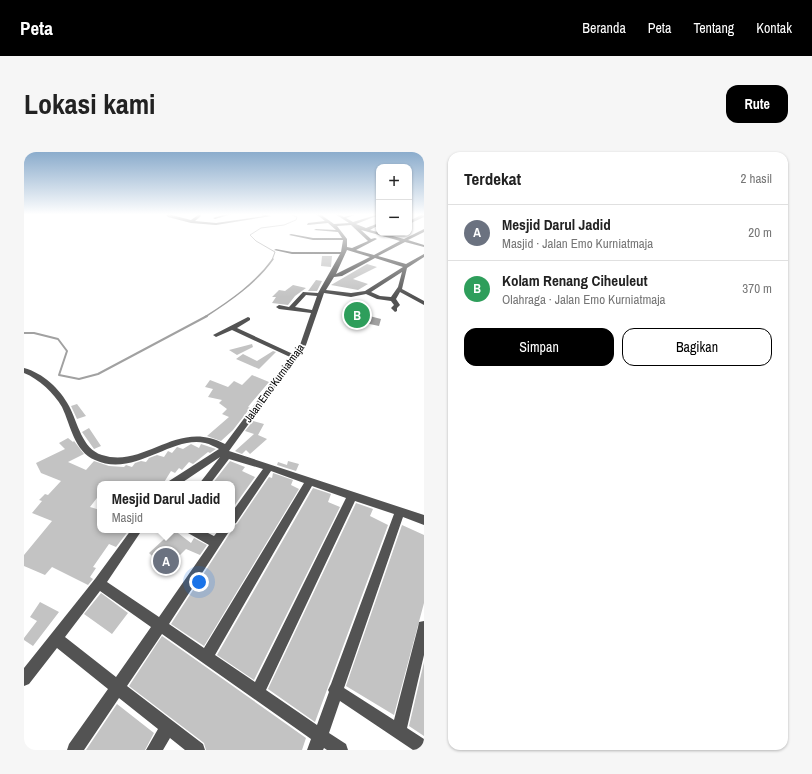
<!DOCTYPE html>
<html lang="id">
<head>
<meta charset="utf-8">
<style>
  :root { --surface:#fff; --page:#f6f6f6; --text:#222; --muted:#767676; --line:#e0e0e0; --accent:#000 }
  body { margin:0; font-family:"Archivo Narrow",sans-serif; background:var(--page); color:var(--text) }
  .controls { position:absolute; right:12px; top:12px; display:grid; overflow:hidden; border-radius:8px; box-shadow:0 1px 3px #0004 }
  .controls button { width:36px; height:36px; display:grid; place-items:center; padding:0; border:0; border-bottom:1px solid var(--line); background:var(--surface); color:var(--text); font:20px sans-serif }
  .you { position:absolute; left:175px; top:430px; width:14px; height:14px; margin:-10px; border:3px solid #fff; border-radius:50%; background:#1a73e8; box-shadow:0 0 0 6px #1a73e833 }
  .badge { display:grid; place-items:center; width:26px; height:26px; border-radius:50%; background:var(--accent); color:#fff; font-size:13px; font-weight:700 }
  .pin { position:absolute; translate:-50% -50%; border:2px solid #fff; box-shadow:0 1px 4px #0006 }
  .popup { position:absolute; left:73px; top:329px; width:138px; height:52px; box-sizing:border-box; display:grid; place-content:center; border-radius:8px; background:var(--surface); filter:drop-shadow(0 1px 3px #0005); font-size:13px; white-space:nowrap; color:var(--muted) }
  .popup b { font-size:15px; color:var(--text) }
  .popup::after { content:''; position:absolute; left:50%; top:100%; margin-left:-8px; border:8px solid transparent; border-top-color:var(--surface) }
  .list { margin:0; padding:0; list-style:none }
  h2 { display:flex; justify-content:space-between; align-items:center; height:52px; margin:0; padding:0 16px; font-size:17px }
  h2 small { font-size:13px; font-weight:400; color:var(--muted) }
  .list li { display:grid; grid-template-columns:26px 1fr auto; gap:12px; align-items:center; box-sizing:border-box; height:56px; padding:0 16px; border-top:1px solid var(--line) }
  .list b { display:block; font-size:15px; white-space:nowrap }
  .list p { margin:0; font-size:13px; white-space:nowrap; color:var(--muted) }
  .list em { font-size:13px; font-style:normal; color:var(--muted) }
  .actions { display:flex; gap:8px; padding:12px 16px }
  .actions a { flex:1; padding:9px 0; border:1px solid var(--accent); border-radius:12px; text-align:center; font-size:14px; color:var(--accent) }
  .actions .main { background:var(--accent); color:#fff }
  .map { position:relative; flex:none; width:400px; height:598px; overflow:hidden; border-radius:12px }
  header { display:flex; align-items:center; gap:24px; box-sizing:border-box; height:56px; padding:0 20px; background:var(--accent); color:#fff }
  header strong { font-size:19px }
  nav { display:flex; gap:22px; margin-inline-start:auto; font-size:14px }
  .intro { display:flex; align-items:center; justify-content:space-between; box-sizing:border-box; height:96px; padding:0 24px }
  h1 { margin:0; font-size:28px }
  .button { padding:10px 18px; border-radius:12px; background:var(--accent); color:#fff; font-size:14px; font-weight:700 }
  main { display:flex; gap:24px; padding:0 24px }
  aside { flex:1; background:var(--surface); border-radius:12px; box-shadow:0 1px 3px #0004 }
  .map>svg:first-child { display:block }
  .water { fill:#a1a1a1 }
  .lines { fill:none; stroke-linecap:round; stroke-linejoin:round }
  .stream-far2 { stroke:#a1a1a1; stroke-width:1 }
  .stream-far1 { stroke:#a1a1a1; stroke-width:1.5 }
  .stream { stroke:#a1a1a1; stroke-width:2 }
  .building { fill:#c3c3c3 }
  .minor { fill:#535353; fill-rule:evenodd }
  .labels { text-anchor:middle; stroke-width:3.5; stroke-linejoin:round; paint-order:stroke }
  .far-street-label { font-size:11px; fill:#000; stroke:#fff }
</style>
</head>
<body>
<header>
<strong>Peta</strong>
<nav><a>Beranda</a><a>Peta</a><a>Tentang</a><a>Kontak</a></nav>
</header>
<div class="intro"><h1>Lokasi kami</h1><a class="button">Rute</a></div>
<main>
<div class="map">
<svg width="400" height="598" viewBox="0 0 400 598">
  <rect width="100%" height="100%" fill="#fff"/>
  <path class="water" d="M326 159 357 167 355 174 322 167Z"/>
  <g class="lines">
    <path class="stream-far2" d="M248 108 251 100 232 89 226 83 237 76 260 73 272 68 273 65 266 62"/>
    <path class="stream-far1" d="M181 165C206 149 232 131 249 107"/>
    <path class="stream" d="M0 181H10L34 187 43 199 35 223 55 227 74 222 183 164"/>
  </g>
  <path class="building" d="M298 104H308L307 115 297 114Z
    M343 112 353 115 329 127 344 132 334 138 307 133Z
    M292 128 298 129 293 139H284Z
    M269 133 282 136 271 144 264 153 248 151 252 145H248L255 138 261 139Z
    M228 192 229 195 213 203 205 198Z
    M249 199 252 200 235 217 212 207 219 202 233 209Z
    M228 223 245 230 228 250 224 255 226 256 209 278 197 289 183 284 205 265 198 262 203 257 195 251 198 248 184 245 189 237 181 235 186 228 204 235 210 229 218 233Z
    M53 252 62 264 53 267 47 254Z
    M229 269 240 272 234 283 243 287 226 302 222 298 218 302 213 300 211 299 230 282 221 279Z
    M65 276 77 294 70 297 58 280Z
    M44 286 49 290 50 289 60 302 44 310 62 318 70 309 85 314 100 315 102 313 108 315 111 311 117 309 122 310 125 306 133 303 140 305 144 299 148 301 153 295 159 297 167 292 175 296 177 292 192 297 186 301 184 300 169 312 165 310 158 318 155 316 151 321 147 319 139 332H76V342L66 355 76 358V378H105L92 395 85 392 69 415 72 416 66 425 69 427 64 433 28 415 21 423 0 414V403L28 369 8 361 18 349 15 348 21 342 24 343 37 329 17 321 12 311 41 297 35 291Z
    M206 309 221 315 218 319 231 325 208 357V332H188Z
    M264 309 275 312 272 319 253 313 254 310 263 313Z
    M249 321 269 328 267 333 275 337 180 494 147 472 208 378V374L213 372 245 325 248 326Z
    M289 336 307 342 304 350 316 355 230 528 193 503Z
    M332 351 349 357 346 364 364 373 291 570 244 537Z
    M378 373 400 383V451L370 563 322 534Z
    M150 378 167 391 170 386 183 393 176 403 162 397 142 417 125 401Z
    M77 441 104 461 88 482 60 462Z
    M16 450 35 460 9 494 0 488V486L13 469 6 465Z
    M138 484 282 586 278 598H182L180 591 105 534Z
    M400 510V584L385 574Z
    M93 552 130 581 121 598H62Z"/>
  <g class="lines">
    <path class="minor" d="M144 62 167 68 174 63 173 62H177V64L171 69 192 71 240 64 236 62 247 64 192 73 167 71 144 65 142 63Z
      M203 62H208L191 67 189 66Z
      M292 62H296L310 72 325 71 311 62H315L320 65 333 62 322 66 329 70 355 62V63L332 72 342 76 355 71V73L346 78 380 87 400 77V80L384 88 400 93V95L381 90 354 104 382 112 400 102V105L383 116 378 137 400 149V153L376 140 372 147 376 153 373 156V159L371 160 367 156 370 153 367 149 353 147 342 142 327 145 300 141 282 193 205 299 400 363V373L379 365 320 536 370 568 394 475 395 470 400 469V503L383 576 400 587V598H389L316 549 305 581 322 592 324 598H303L300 596 299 598H283L287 587 138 482 103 534 179 592 181 598H161L146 586 139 598H122L134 577 95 546 60 598H43L45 592 84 537 33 496 5 532 0 534V516L71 427 107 378H118L83 430 135 465 185 393 164 381 163 378H178L190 384 195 378H206L145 472 180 496 280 331 247 319 212 371 208 373V360L239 317 205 307 186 332H175L196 305 156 332H143L145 329 195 297C191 295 186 292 181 291 148 283 110 326 71 308 50 299 47 274 38 255 30 241 15 227 0 221V216C19 221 36 237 45 254 54 271 58 297 78 303 121 317 153 266 201 292L266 205 208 178 192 185 189 183 224 165 226 166V168L213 176 269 202 276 193 287 161 255 157 252 155 255 153 265 155 279 140 294 141 316 102H268L250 98 252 97 268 100H317L319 88H289L265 83 267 82 289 86H318L314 80 290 78 292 77 312 78 304 71 283 73 284 71 301 69ZM327 73 344 89 328 96 323 95V87L313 74ZM337 78 341 79 376 89 350 103 332 98 353 87 351 86 347 87ZM323 98 346 105 312 122ZM351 106 379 115 341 139 327 141 302 138 310 125 318 124ZM378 120 374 135 367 145 356 144 347 140ZM282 143 293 144 288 158 271 155ZM288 334 322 346 231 530 191 503ZM331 349 370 362 307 532 304 538 305 540 293 573 242 538ZM76 439 127 475 92 525 41 485Z
      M399 62H400V65L385 72V69Z"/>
  </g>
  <linearGradient id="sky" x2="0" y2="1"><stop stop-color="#8baccc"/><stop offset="0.43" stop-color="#fff"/><stop offset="1" stop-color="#fff" stop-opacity="0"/></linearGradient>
  <rect width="400" height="145" fill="url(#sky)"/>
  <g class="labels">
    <g class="far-street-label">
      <text transform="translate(250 231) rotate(-54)" y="4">Jalan Emo Kurniatmaja</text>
    </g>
  </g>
</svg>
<div class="controls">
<button>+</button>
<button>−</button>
</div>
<div class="you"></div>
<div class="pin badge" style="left:142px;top:409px;background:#6b7280">A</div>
<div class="popup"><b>Mesjid Darul Jadid</b>Masjid</div>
<div class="pin badge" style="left:333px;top:163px;background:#2e9e5b">B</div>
</div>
<aside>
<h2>Terdekat<small>2 hasil</small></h2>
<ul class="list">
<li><span class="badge" style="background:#6b7280">A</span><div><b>Mesjid Darul Jadid</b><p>Masjid · Jalan Emo Kurniatmaja</p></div><em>20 m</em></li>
<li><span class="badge" style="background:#2e9e5b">B</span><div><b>Kolam Renang Ciheuleut</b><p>Olahraga · Jalan Emo Kurniatmaja</p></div><em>370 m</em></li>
</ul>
<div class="actions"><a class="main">Simpan</a><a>Bagikan</a></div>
</aside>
</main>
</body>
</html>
